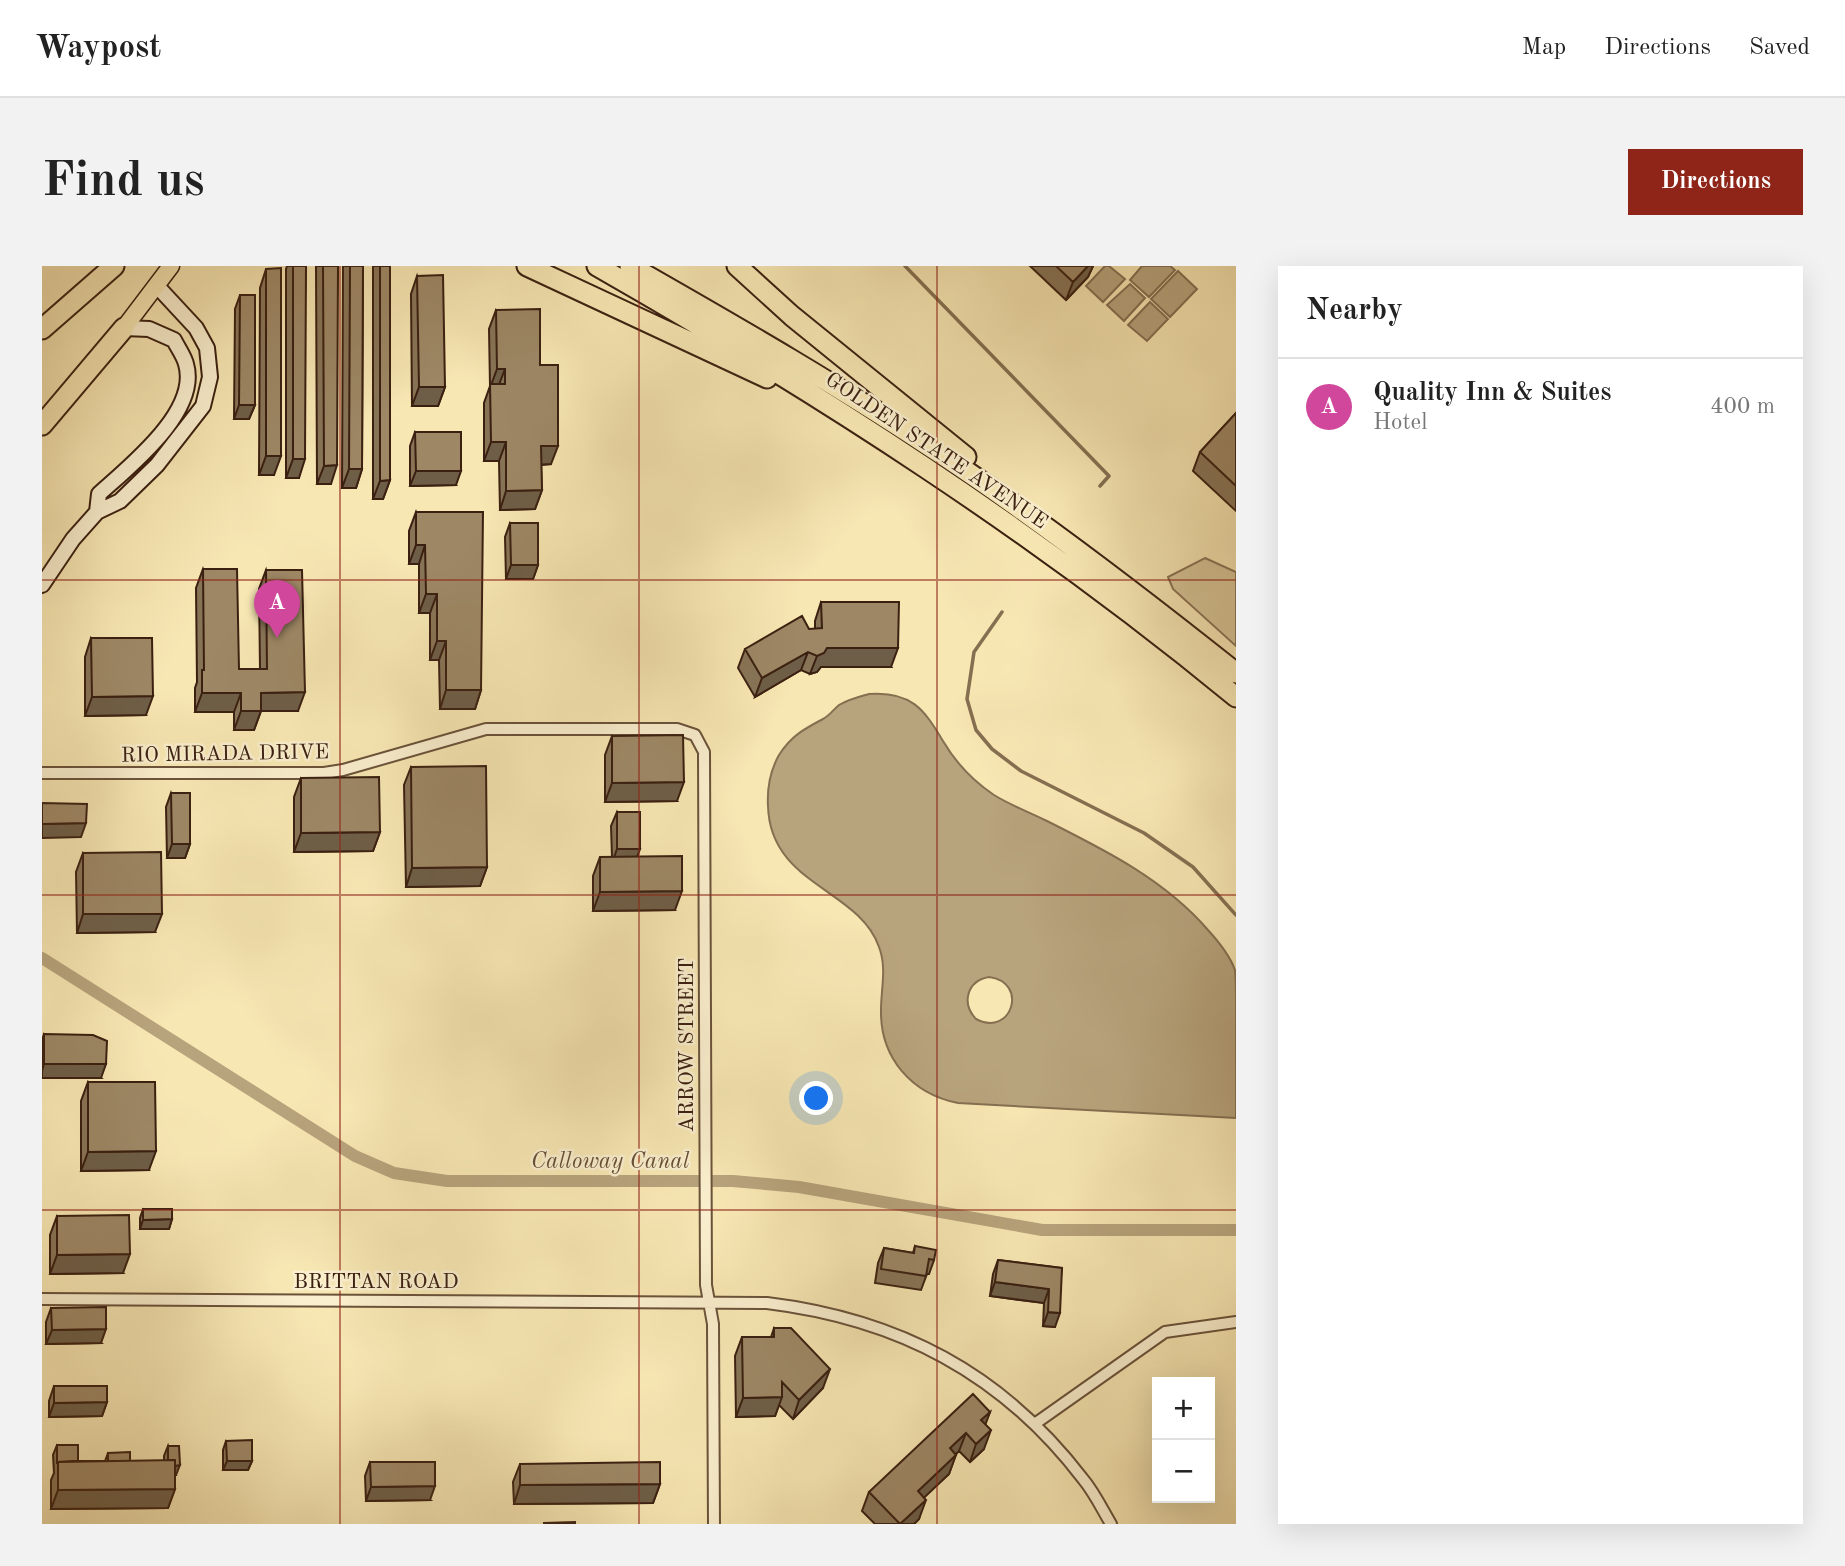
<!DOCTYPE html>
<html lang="en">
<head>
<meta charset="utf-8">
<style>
  :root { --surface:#fff; --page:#f2f2f2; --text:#222; --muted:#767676; --line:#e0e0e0; --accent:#8f2418 }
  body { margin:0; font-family:"Old Standard TT",serif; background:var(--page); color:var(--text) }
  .controls { position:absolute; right:21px; bottom:21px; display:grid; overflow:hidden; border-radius:0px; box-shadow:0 7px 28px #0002 }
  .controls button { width:63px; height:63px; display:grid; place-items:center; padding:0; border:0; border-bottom:2px solid var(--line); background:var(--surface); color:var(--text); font:35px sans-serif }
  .you { position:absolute; left:775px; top:833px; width:24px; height:24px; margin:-18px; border:5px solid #fff; border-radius:50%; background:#1a73e8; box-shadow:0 0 0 10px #1a73e833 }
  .badge { display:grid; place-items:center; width:46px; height:46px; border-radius:50%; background:var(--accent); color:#fff; font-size:23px; font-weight:700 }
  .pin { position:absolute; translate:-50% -58px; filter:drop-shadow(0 2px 4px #0008) }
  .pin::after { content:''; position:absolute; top:37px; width:24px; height:21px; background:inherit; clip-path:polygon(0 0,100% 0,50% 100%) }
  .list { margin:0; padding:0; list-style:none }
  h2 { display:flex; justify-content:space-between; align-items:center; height:91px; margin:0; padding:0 28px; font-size:30px }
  h2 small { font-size:23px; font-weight:400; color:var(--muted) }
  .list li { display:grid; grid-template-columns:46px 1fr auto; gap:21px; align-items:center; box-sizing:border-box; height:98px; padding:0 28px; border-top:2px solid var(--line) }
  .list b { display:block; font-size:26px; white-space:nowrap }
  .list p { margin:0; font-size:23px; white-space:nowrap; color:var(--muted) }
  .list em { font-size:23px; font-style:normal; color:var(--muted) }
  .map { position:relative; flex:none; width:1194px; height:1258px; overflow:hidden; border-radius:0px }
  header { display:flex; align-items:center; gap:42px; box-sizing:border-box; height:98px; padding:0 35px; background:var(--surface); border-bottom:2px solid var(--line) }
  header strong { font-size:33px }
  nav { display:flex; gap:38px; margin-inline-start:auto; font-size:24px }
  .intro { display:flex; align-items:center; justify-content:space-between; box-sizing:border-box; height:168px; padding:0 42px }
  h1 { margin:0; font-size:49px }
  .button { padding:18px 32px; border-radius:0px; background:var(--accent); color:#fff; font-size:24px; font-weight:700 }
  main { display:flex; gap:42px; padding:0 42px }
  aside { flex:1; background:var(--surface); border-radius:0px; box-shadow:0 7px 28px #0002 }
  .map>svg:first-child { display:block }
  .green { fill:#d7c597; stroke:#897254; stroke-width:2 }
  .water { fill:#b7a37c; stroke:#856f51; stroke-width:2; fill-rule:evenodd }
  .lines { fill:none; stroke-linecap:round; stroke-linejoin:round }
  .stream { stroke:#856f51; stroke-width:3.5 }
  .canal { stroke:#b7a37c; stroke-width:12 }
  .street-casing { stroke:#6a523a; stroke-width:14 }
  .secondary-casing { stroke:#3b2011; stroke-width:18 }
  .primary-casing { stroke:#3b2011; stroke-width:19 }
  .highway-casing { stroke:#3b2011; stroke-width:23 }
  .street { stroke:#faefce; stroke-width:10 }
  .secondary { stroke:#faefce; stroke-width:14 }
  .primary { stroke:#f7e7b3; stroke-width:16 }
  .highway { stroke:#f7e7b3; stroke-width:19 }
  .wall { fill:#877457; stroke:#3b2011; stroke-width:2 }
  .shaded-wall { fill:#6e5e47; stroke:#3b2011; stroke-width:2 }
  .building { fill:#9d8765; stroke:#3b2011; stroke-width:2 }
  .grid { fill:none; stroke:#8f2418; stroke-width:2; stroke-opacity:0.55 }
  .labels { text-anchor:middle; stroke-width:5; stroke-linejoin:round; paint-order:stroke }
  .street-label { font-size:21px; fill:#3b2011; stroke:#faefce }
  .water-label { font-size:23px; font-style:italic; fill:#664e36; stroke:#faefce }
</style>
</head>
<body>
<header>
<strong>Waypost</strong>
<nav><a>Map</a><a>Directions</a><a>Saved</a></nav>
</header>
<div class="intro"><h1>Find us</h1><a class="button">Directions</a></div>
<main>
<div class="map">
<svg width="1194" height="1258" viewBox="0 0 1194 1258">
  <rect width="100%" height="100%" fill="#f7e7b3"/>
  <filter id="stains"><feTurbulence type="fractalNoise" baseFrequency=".00286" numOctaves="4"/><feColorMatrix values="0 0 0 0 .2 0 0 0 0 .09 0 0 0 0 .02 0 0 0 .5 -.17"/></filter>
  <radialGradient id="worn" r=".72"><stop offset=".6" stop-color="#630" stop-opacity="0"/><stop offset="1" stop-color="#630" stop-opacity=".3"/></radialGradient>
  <path class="green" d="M1163 292 1194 306V380L1131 323 1126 311Z"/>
  <path class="water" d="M1063 0H1067L1083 13 1061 36 1044 20Z
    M1100 0H1128L1133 4 1107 31 1088 14Z
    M1136 5 1155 23 1128 51 1109 33Z
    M1088 18 1103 32 1082 55 1065 39Z
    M1108 36 1126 53 1105 75 1086 59Z
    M827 428C869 425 882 443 901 475 914 497 931 515 952 529 968 539 987 546 1005 555 1063 584 1123 614 1166 664 1176 675 1188 690 1193 704 1194 714 1194 730 1194 741 1194 778 1194 815 1194 852L916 837C870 828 838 792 839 744 839 722 845 702 837 681 817 623 728 619 726 540 725 522 728 505 737 489 749 470 762 463 781 453 787 450 792 443 797 439 807 433 816 431 827 428ZM947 711C987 716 970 772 934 753 919 737 925 715 947 711Z"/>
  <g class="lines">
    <path class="stream" d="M863 0 1067 210 1058 220
      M960 346 932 386 925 433 934 464 950 483 979 505 1102 567 1151 601 1194 649"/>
    <path class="canal" d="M0 692 313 890 352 907 405 915H691L757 921 1000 964H1194"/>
    <defs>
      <path id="street" d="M0 507H282L301 504 444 463H635L653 469 662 486 664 1019 671 1058 672 1258
        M0 1033 725 1037C856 1053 960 1107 1041 1213 1052 1226 1060 1243 1069 1258
        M994 1157 1123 1066 1194 1056"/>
      <path id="secondary" d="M55 246 57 228C88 200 158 145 144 98 142 90 136 82 132 74L107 63 82 62
        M0 319 31 273 55 246 78 235 115 199 161 140 168 111 165 82 154 62 115 20"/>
      <path id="primary" d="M82 62 129 0"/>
      <path id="highway" d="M485 0 725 112
        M555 0C779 128 995 267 1194 431
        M588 0C695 61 803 123 905 192 1005 259 1100 332 1194 407
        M695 0 750 50 924 191
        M0 63 72 0
        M0 159 82 62"/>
    </defs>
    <use href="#street" class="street-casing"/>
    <use href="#secondary" class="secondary-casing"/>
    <use href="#primary" class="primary-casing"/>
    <use href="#highway" class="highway-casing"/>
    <use href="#street" class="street"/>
    <use href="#secondary" class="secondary"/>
    <use href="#primary" class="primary"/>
    <use href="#highway" class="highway"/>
  </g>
  <path class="wall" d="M245 0H264L257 212H244V3Z
    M274 0H296L289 218H275Z
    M301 0H321L320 203 314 222H300Z
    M331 0H348V214L341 233H331Z
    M988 0H1051L1046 11 1024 34Z
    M224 3 232 209H217L218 22Z
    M375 10 403 121 396 140H370L369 28Z
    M198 29 213 139 207 153H192L193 43Z
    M454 44 498 99 509 198 499 199 500 224 493 243 458 244 457 195H442V137L448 120 447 63Z
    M1194 147V245L1151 205 1158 186Z
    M373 166 414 219 368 220V180Z
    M374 246 439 424 433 443H398L397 394H388V347H377V298H367V265Z
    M468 257 496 299 491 313H464L463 271Z
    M161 303 197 403H218L217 323 224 304 256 445H219L212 464H192V446H153V422L155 416 154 322Z
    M779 336 849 401H779L775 406 768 408 759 404 713 431 696 402 703 383 767 363H773V355Z
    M49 372 104 449 43 450V391Z
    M570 470 635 535 563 536V489Z
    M369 501 445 601 438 620 364 621 362 519Z
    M259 512 338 566 331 585 252 586V531Z
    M129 527 148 578 143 592H125L124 541Z
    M575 546 596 591 633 644 551 645V610L558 591H570L569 560Z
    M41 587 113 666 35 667 34 606Z
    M2 768 59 812H0V774Z
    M46 816 107 904 39 905V835Z
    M101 943 130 953 127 963H98V952Z
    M15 950 81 1007 8 1008V969Z
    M873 980 892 994 887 1008H885L879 1024 833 1017 836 997 842 982 871 987Z
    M956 994 1020 1002 1013 1061 1001 1060 1002 1037 948 1030 951 1008Z
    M9 1042 59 1077 4 1078V1056Z
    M732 1062 781 1122 751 1153 737 1139 733 1150 694 1151 693 1090 700 1071H729Z
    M12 1120 65 1136 60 1150 7 1151V1135Z
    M948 1146 943 1158 942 1183 928 1196 917 1185 914 1188 907 1208 882 1231 877 1253 872 1258H833L820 1245 827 1226Z
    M184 1175 210 1195 206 1204H181V1184Z
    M15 1179 36 1195H63L66 1187 88 1195H122V1190L126 1180 134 1209H133V1223L126 1242 9 1243V1214L12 1207 11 1189Z
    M328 1196 388 1234 324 1235 323 1210Z
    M478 1198 618 1218 611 1237 472 1238 471 1216Z"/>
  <path class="shaded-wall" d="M1046 0H1051L1046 11 1024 34 1031 16Z
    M455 103H463L456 121 448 122Z
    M377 121H403L396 140H370Z
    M197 139H213L207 153H192Z
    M449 176H464L457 195H442Z
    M499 180H516L509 198 492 199Z
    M224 190H239L232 209H217Z
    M251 193H263L257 212H244Z
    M295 199 289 218H275L282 200Z
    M307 203H320L314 222H300Z
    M374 205H419L414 219 368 220Z
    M348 214 341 233H331L338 215Z
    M500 224 493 243 458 244 464 225Z
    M374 279H383L377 298H367Z
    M469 299H496L491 313H464Z
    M384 328H395L388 347H377Z
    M395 375H404L397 394H388Z
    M785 382H856L849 401H779L775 406 768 408 775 390Z
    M766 386 759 404 713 431 720 412Z
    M404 424H439L433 443H398Z
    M263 426 256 445H219L212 464H192L199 445 219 427Z
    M160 427H199L192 446H153Z
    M111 430 104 449 43 450 50 431Z
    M642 516 635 535 563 536 570 517Z
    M44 557 39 571 0 572V558Z
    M338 566 331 585 252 586 259 567Z
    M130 578H148L143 592H125Z
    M575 583H598L593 597H570Z
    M445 601 438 620 364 621 370 602Z
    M640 625 633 644 551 645 558 626Z
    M41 648H120L113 666 35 667Z
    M2 798H64L59 812H0V805Z
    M114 885 107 904 39 905 46 886Z
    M130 953 127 963H98L101 954Z
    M88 988 81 1007 8 1008 15 989Z
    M953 1016 1007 1023 1002 1037 948 1030Z
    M1006 1046 1018 1047 1013 1061 1001 1060Z
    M64 1063 59 1077 4 1078 10 1064Z
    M788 1103 781 1122 751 1153 757 1134Z
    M740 1131 733 1150 694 1151 701 1132Z
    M65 1136 60 1150 7 1151 12 1137Z
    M948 1146 941 1165 939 1154Z
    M949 1164 942 1183 928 1196 934 1178Z
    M924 1167 917 1185 901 1201 908 1182Z
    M914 1189 907 1208 869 1244 876 1225Z
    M185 1195H210L206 1204H181Z
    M138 1199 134 1209H123L126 1200Z
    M618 1218 611 1237 472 1238 478 1219Z
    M393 1220 388 1234 324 1235 329 1221Z
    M133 1223 126 1242 9 1243 16 1224Z
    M884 1234 877 1253 872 1258H858Z"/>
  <path class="building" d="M251 0H264L263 193H251Z
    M281 0H296L295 199 282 200Z
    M308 0H321L320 203H307Z
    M338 0H348V214L338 215Z
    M1014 0H1046L1031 16Z
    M239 2V190H224V3Z
    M401 9 403 121H377L375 10Z
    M198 29H213V139H197Z
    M498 43V99H516V180H499L500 224 464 225V176H449L448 118H463V103H455L454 44Z
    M1194 147V220L1158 186Z
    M373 166H419V205H374Z
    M374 246H441L439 424H404V375H395V328H384L383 279H374Z
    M468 257H496V299H469Z
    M161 303H195L197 403H225L224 304H260L263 426 219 427V445H199V427H160V404H162Z
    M779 336H857L856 382H785L782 387 775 390 766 386 720 412 703 383 760 350 767 363 780 362Z
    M49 372H110L111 430 50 431Z
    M641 469 642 516 570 517V470Z
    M444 500 445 601 370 602 369 501Z
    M337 511 338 566 259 567V512Z
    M129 527H148V578H130Z
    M0 537 45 538 44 557 0 558Z
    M575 546H598V583H575Z
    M119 586 120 648H41V587Z
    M640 590V625L558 626V591Z
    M2 768 51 769 65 775 64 798H2Z
    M46 816H113L114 885 46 886Z
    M101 943H130V953L101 954Z
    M87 949 88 988 15 989V950Z
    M873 980 894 984 892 994 887 993 884 1010 839 1003 842 982 872 987Z
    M956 994 1020 1002 1018 1047 1006 1046 1007 1023 953 1016Z
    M64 1041V1063L10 1064 9 1042Z
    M732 1062H749L788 1103 757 1134 740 1116V1131L701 1132 700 1071H732Z
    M12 1120H65V1136L12 1137Z
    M931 1128 948 1146 939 1154 949 1164 934 1178 924 1167 908 1182 914 1189 876 1225 884 1234 858 1258 827 1226Z
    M210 1174V1195H185L184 1175Z
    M15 1179H36V1195L16 1196 15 1198Z
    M126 1180H137L138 1199 133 1200V1194H126Z
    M88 1186V1195H66V1187Z
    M133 1194V1223L16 1224V1196Z
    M328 1196H393V1220L329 1221Z
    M618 1196V1218L478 1219V1198Z
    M533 1256V1258H502V1257Z"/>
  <path class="grid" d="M298 0V1258M597 0V1258M895 0V1258M0 314H1194M0 629H1194M0 944H1194"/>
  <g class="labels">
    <g class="street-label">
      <text transform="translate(895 184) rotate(34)" y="7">GOLDEN STATE AVENUE</text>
      <text transform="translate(183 487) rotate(-1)" y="7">RIO MIRADA DRIVE</text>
      <text transform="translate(644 779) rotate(-90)" y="7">ARROW STREET</text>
      <text x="334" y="1022">BRITTAN ROAD</text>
    </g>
    <g class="water-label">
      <text x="568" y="902">Calloway Canal</text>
    </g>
  </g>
  <rect width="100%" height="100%" filter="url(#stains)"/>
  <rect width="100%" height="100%" fill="url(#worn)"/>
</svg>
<div class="controls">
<button>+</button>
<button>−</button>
</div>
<div class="you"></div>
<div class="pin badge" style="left:235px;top:372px;background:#d1479c">A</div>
</div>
<aside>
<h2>Nearby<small></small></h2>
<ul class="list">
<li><span class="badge" style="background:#d1479c">A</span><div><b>Quality Inn &amp; Suites</b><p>Hotel</p></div><em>400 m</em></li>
</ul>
</aside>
</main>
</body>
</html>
